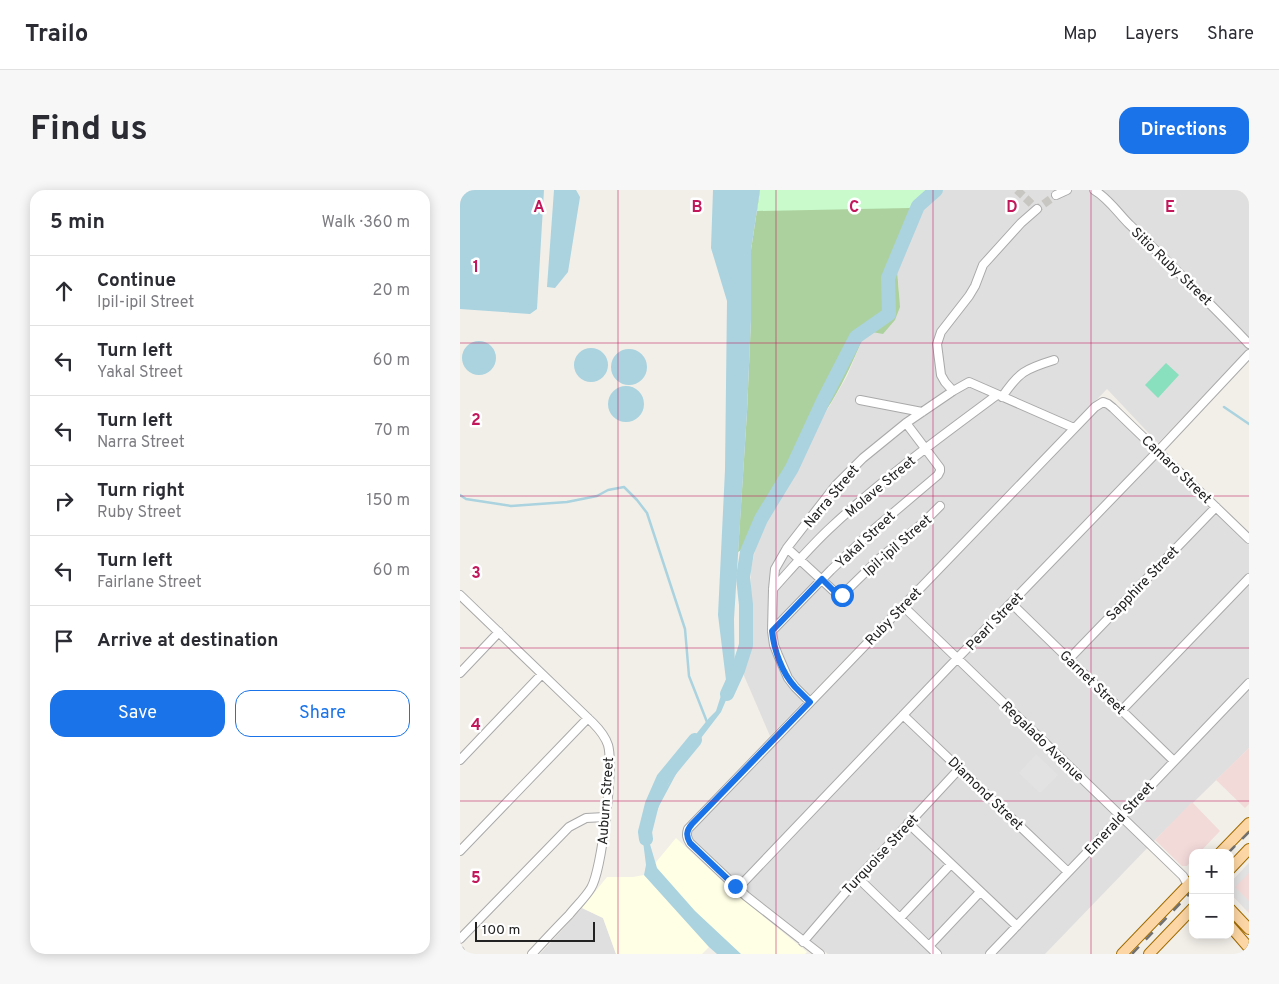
<!DOCTYPE html>
<html lang="en">
<head>
<meta charset="utf-8">
<style>
  :root { --surface:#fff; --page:#f7f7f7; --text:#2b2b33; --muted:#7c7c81; --line:#e1e1e2; --accent:#1a73e8 }
  body { margin:0; font-family:Overpass,sans-serif; background:var(--page); color:var(--text) }
  .controls { position:absolute; right:15px; bottom:15px; display:grid; overflow:hidden; border-radius:10px; box-shadow:0 2px 12px #0003 }
  .controls button { width:45px; height:45px; display:grid; place-items:center; padding:0; border:0; border-bottom:1px solid var(--line); background:var(--surface); color:var(--text); font:25px sans-serif }
  .scale { position:absolute; left:15px; bottom:12px; width:120px; box-sizing:border-box; padding-left:5px; border:2px solid #222; border-top:0; font-size:14px; line-height:18px; white-space:nowrap; color:#222; -webkit-text-stroke:4px #fff; paint-order:stroke }
  .stop { position:absolute; width:15px; height:15px; margin:-11px; border:4px solid #1a73e8; border-radius:50%; background:#fff }
  .stop.end { background:#1a73e8; border-color:#fff; box-shadow:0 1px 5px #0008 }
  .list { margin:0; padding:0; list-style:none }
  h2 { display:flex; justify-content:space-between; align-items:center; height:65px; margin:0; padding:0 20px; font-size:21px }
  h2 small { font-size:16px; font-weight:400; color:var(--muted) }
  .list li { display:grid; grid-template-columns:32px 1fr auto; gap:15px; align-items:center; box-sizing:border-box; height:70px; padding:0 20px; border-top:1px solid var(--line) }
  .list b { display:block; font-size:19px; white-space:nowrap }
  .list p { margin:0; font-size:16px; white-space:nowrap; color:var(--muted) }
  .list em { font-size:16px; font-style:normal; color:var(--muted) }
  .actions { display:flex; gap:10px; padding:15px 20px }
  .actions a { flex:1; padding:11px 0; border:1px solid var(--accent); border-radius:15px; text-align:center; font-size:18px; color:var(--accent) }
  .actions .main { background:var(--accent); color:#fff }
  .icon { flex:none; width:28px; height:28px; fill:none; stroke:currentColor; stroke-width:2; stroke-linecap:round; stroke-linejoin:round }
  .map { position:relative; flex:none; width:789px; height:764px; overflow:hidden; border-radius:15px }
  header { display:flex; align-items:center; gap:30px; box-sizing:border-box; height:70px; padding:0 25px; background:var(--surface); border-bottom:1px solid var(--line) }
  header strong { font-size:24px }
  nav { display:flex; gap:28px; margin-inline-start:auto; font-size:18px }
  .intro { display:flex; align-items:center; justify-content:space-between; box-sizing:border-box; height:120px; padding:0 30px }
  h1 { margin:0; font-size:35px }
  .button { padding:12px 22px; border-radius:15px; background:var(--accent); color:#fff; font-size:18px; font-weight:700 }
  main { display:flex; gap:30px; padding:0 30px }
  aside { flex:1; background:var(--surface); border-radius:15px; box-shadow:0 2px 12px #0003 }
  .map>svg:first-child { display:block }
  .residential { fill:#e0dfdf }
  .commercial { fill:#f2dad9 }
  .education { fill:#ffffe5 }
  .forest { fill:#add19e }
  .park { fill:#c8facc }
  .pitch { fill:#88e0be }
  .parking { fill:#e2e2e2 }
  .water { fill:#aad3df }
  .lines { fill:none; stroke-linecap:round; stroke-linejoin:round }
  .stream { stroke:#aad3df; stroke-width:2.5 }
  .river { stroke:#aad3df; stroke-width:14 }
  .minor-tunnel { stroke:#c8c6c1; stroke-width:8; stroke-dasharray:8 4; stroke-linecap:butt }
  .minor-casing { stroke:#a9a9a9; stroke-width:10 }
  .major-casing { stroke:#a06b00; stroke-width:12 }
  .minor { stroke:#fff; stroke-width:8 }
  .major { stroke:#fcd6a4; stroke-width:10 }
  .rail { stroke:#707070; stroke-width:2.5; stroke-dasharray:10 10; stroke-linecap:butt }
  .route { stroke:#1a73e8; stroke-width:6 }
  .grid { fill:none; stroke:#c2185b; stroke-width:1; stroke-opacity:0.55 }
  .labels { text-anchor:middle; stroke-width:5; stroke-linejoin:round; paint-order:stroke }
  .street-label { font-size:14px; fill:#222; stroke:#fff }
  .grid-label { font-size:16px; text-anchor:middle; font-weight:bold; fill:#c2185b; stroke:#fff; stroke-width:5; stroke-linejoin:round; paint-order:stroke }
</style>
</head>
<body>
<header>
<strong>Trailo</strong>
<nav><a>Map</a><a>Layers</a><a>Share</a></nav>
</header>
<div class="intro"><h1>Find us</h1><a class="button">Directions</a></div>
<main>
<aside>
<h2>5 min<small>Walk · 360 m</small></h2>
<ul class="list">
<li><svg class="icon" aria-label="ahead" viewBox="0 0 24 24"><path d="M12 20V5M6 11l6-6 6 6"/></svg><div><b>Continue</b><p>Ipil-ipil Street</p></div><em>20 m</em></li>
<li><svg class="icon" aria-label="left" viewBox="0 0 24 24"><path d="M17 20v-9H6M10 6l-5 5 5 5"/></svg><div><b>Turn left</b><p>Yakal Street</p></div><em>60 m</em></li>
<li><svg class="icon" aria-label="left" viewBox="0 0 24 24"><path d="M17 20v-9H6M10 6l-5 5 5 5"/></svg><div><b>Turn left</b><p>Narra Street</p></div><em>70 m</em></li>
<li><svg class="icon" aria-label="right" viewBox="0 0 24 24"><path d="M7 20v-9h11M14 6l5 5-5 5"/></svg><div><b>Turn right</b><p>Ruby Street</p></div><em>150 m</em></li>
<li><svg class="icon" aria-label="left" viewBox="0 0 24 24"><path d="M17 20v-9H6M10 6l-5 5 5 5"/></svg><div><b>Turn left</b><p>Fairlane Street</p></div><em>60 m</em></li>
<li><svg class="icon" aria-label="arrive" viewBox="0 0 24 24"><path d="M6 21V4h12l-3 4 3 4H6"/></svg><div><b>Arrive at destination</b></div></li>
</ul>
<div class="actions"><a class="main">Save</a><a>Share</a></div>
</aside>
<div class="map">
<svg width="789" height="764" viewBox="0 0 789 764">
  <rect width="100%" height="100%" fill="#f2efe9"/>
  <path class="residential" d="M476 0H789V158L698 253 647 199 310 546 282 481 289 462 291 379 297 351 356 235 369 217 387 186 406 141 439 101 437 79 451 50 458 16Z
    M643 208 789 355V558L695 650 585 764H368L275 691 223 646Z
    M122 718 143 728 156 764H80Z"/>
  <path class="commercial" d="M789 558V614L785 618 756 590Z
    M732 612 760 641 739 663H733V669L727 676H722L695 650Z
    M789 673V723L770 703V693Z"/>
  <path class="education" d="M216 648 275 703 347 762 345 764H276L230 722 192 677Z
    M184 685 249 757 242 764H156L143 728 122 718 147 687H173Z"/>
  <path class="forest" d="M300 0H476L458 16 451 50 437 79 440 117 435 130 423 144 406 141C391 176 379 204 356 235L297 351 278 362 287 222 291 129V60Z"/>
  <path class="park" d="M300 0H476L458 16 449 18 297 21Z"/>
  <path class="pitch" d="M706 173 719 185 698 208 685 195Z"/>
  <path class="parking" d="M576 564 598 585 580 603 559 583Z
    M789 673V683L775 697 789 711V719L787 721 770 703V693Z"/>
  <path class="water" d="M0 0H84L77 119 70 124 0 119Z
    M94 0H116L120 7 108 82 95 98 87 97Z
    M253 0H300L291 60V129L287 222 274 429 275 489 261 522 238 552 230 558 199 616 187 644 197 678 235 721 281 764H257L249 757 184 685 186 675 182 643 233 548 249 528 256 521 266 490 258 425 265 280 267 111 251 58Z
    M2 168a17 17 0 1 1 34 0a17 17 0 1 1-34 0Z
    M114 175a17 17 0 1 1 34 0a17 17 0 1 1-34 0Z
    M151 177a18 18 0 1 1 36 0a18 18 0 1 1-36 0Z
    M148 214a18 18 0 1 1 36 0a18 18 0 1 1-36 0Z"/>
  <g class="lines">
    <path class="stream" d="M764 217 789 234
      M0 305 6 309 51 316 107 312 137 306 148 300 164 297 177 310 187 323 225 439 229 486 247 532"/>
    <path class="river" d="M267 504 278 480 286 455V415L283 387 287 362 301 329 332 278 364 209 396 147 429 124 428 88 458 16 476 0
      M186 649 185 642 192 614 203 589 235 550"/>
    <path class="minor-tunnel" d="M557 0 577 19 596 5"/>
    <defs>
      <path id="minor" d="M634 0C648 8 658 23 669 34 710 74 750 113 789 154
        M596 5 607 0
        M493 201 485 192 481 185 477 154 481 142 509 106 515 96 523 75 561 33 577 19
        M542 207C559 182 565 179 594 170
        M400 210 462 222
        M327 358 377 404 379 405H382L420 368 464 332 480 316
        M313 399C331 379 348 359 368 340 420 291 479 248 537 205
        M0 405 133 533C139 539 145 546 148 555 154 575 142 680 131 698 125 708 116 716 109 725 96 738 84 751 72 764
        M551 413 714 571
        M443 416 723 686 728 695
        M312 441 371 380 413 340 478 285 480 281V278L446 233
        M609 469 756 317
        M0 483 39 442
        M350 512 335 497 328 488 318 465 314 455 312 441 313 399 315 379 327 358 376 295 403 268 446 233 493 201 509 192 614 238
        M662 520 789 388
        M443 525 608 682
        M0 570 82 484
        M448 633 557 736
        M0 661 128 528
        M398 688 477 764
        M278 698 488 478 698 261 789 164
        M440 728 491 674
        M0 749 109 637 126 628 145 627
        M343 752 398 688 500 578
        M469 756 520 702
        M0 761 1 764
        M360 764 286 706 230 653C227 648 226 645 228 639L635 217 643 212 648 214 653 218 789 349
        M530 764 789 493"/>
      <path id="major" d="M760 663 789 633
        M770 679 789 659
        M770 719 789 739
        M770 736 789 758
        M662 764 733 690
        M689 764 733 718"/>
    </defs>
    <use href="#minor" class="minor-casing"/>
    <use href="#major" class="major-casing"/>
    <use href="#minor" class="minor"/>
    <use href="#major" class="major"/>
    <path class="rail" d="M768 663 789 642
      M672 764 733 700"/>
  </g>
  <g class="lines">
    <path class="route" d="M275 696 230 653C226 646 226 641 232 634L350 512C345 507 340 502 335 497 322 483 314 460 312 441L362 389 377 404 379 405H382"/>
  </g>
  <path class="grid" d="M158 0V764M316 0V764M473 0V764M631 0V764M0 153H789M0 306H789M0 458H789M0 611H789"/>
  <g class="labels">
    <g class="street-label">
      <text transform="translate(712 76) rotate(44)" y="5">Sitio Ruby Street</text>
      <text transform="translate(717 279) rotate(44)" y="5">Camaro Street</text>
      <text transform="translate(420 296) rotate(-40)" y="5">Molave Street</text>
      <text transform="translate(371 306) rotate(-50)" y="5">Narra Street</text>
      <text transform="translate(405 349) rotate(-43)" y="5">Yakal Street</text>
      <text transform="translate(437 355) rotate(-41)" y="5">Ipil-ipil Street</text>
      <text transform="translate(682 393) rotate(-46)" y="5">Sapphire Street</text>
      <text transform="translate(433 426) rotate(-46)" y="5">Ruby Street</text>
      <text transform="translate(534 431) rotate(-46)" y="5">Pearl Street</text>
      <text transform="translate(633 492) rotate(44)" y="5">Garnet Street</text>
      <text transform="translate(583 551) rotate(44)" y="5">Regalado Avenue</text>
      <text transform="translate(526 603) rotate(44)" y="5">Diamond Street</text>
      <text transform="translate(145 611) rotate(-86)" y="5">Auburn Street</text>
      <text transform="translate(659 628) rotate(-47)" y="5">Emerald Street</text>
      <text transform="translate(420 664) rotate(-47)" y="5">Turquoise Street</text>
    </g>
  </g>
  <g class="grid-label">
    <text x="79" y="22">A</text>
    <text x="237" y="22">B</text>
    <text x="394" y="22">C</text>
    <text x="552" y="22">D</text>
    <text x="710" y="22">E</text>
    <text x="16" y="82">1</text>
    <text x="16" y="235">2</text>
    <text x="16" y="388">3</text>
    <text x="16" y="540">4</text>
    <text x="16" y="693">5</text>
  </g>
</svg>
<div class="controls">
<button>+</button>
<button>−</button>
</div>
<div class="scale">100 m</div>
<div class="stop" style="left:382px;top:405px"></div>
<div class="stop end" style="left:275px;top:696px"></div>
</div>
</main>
</body>
</html>
